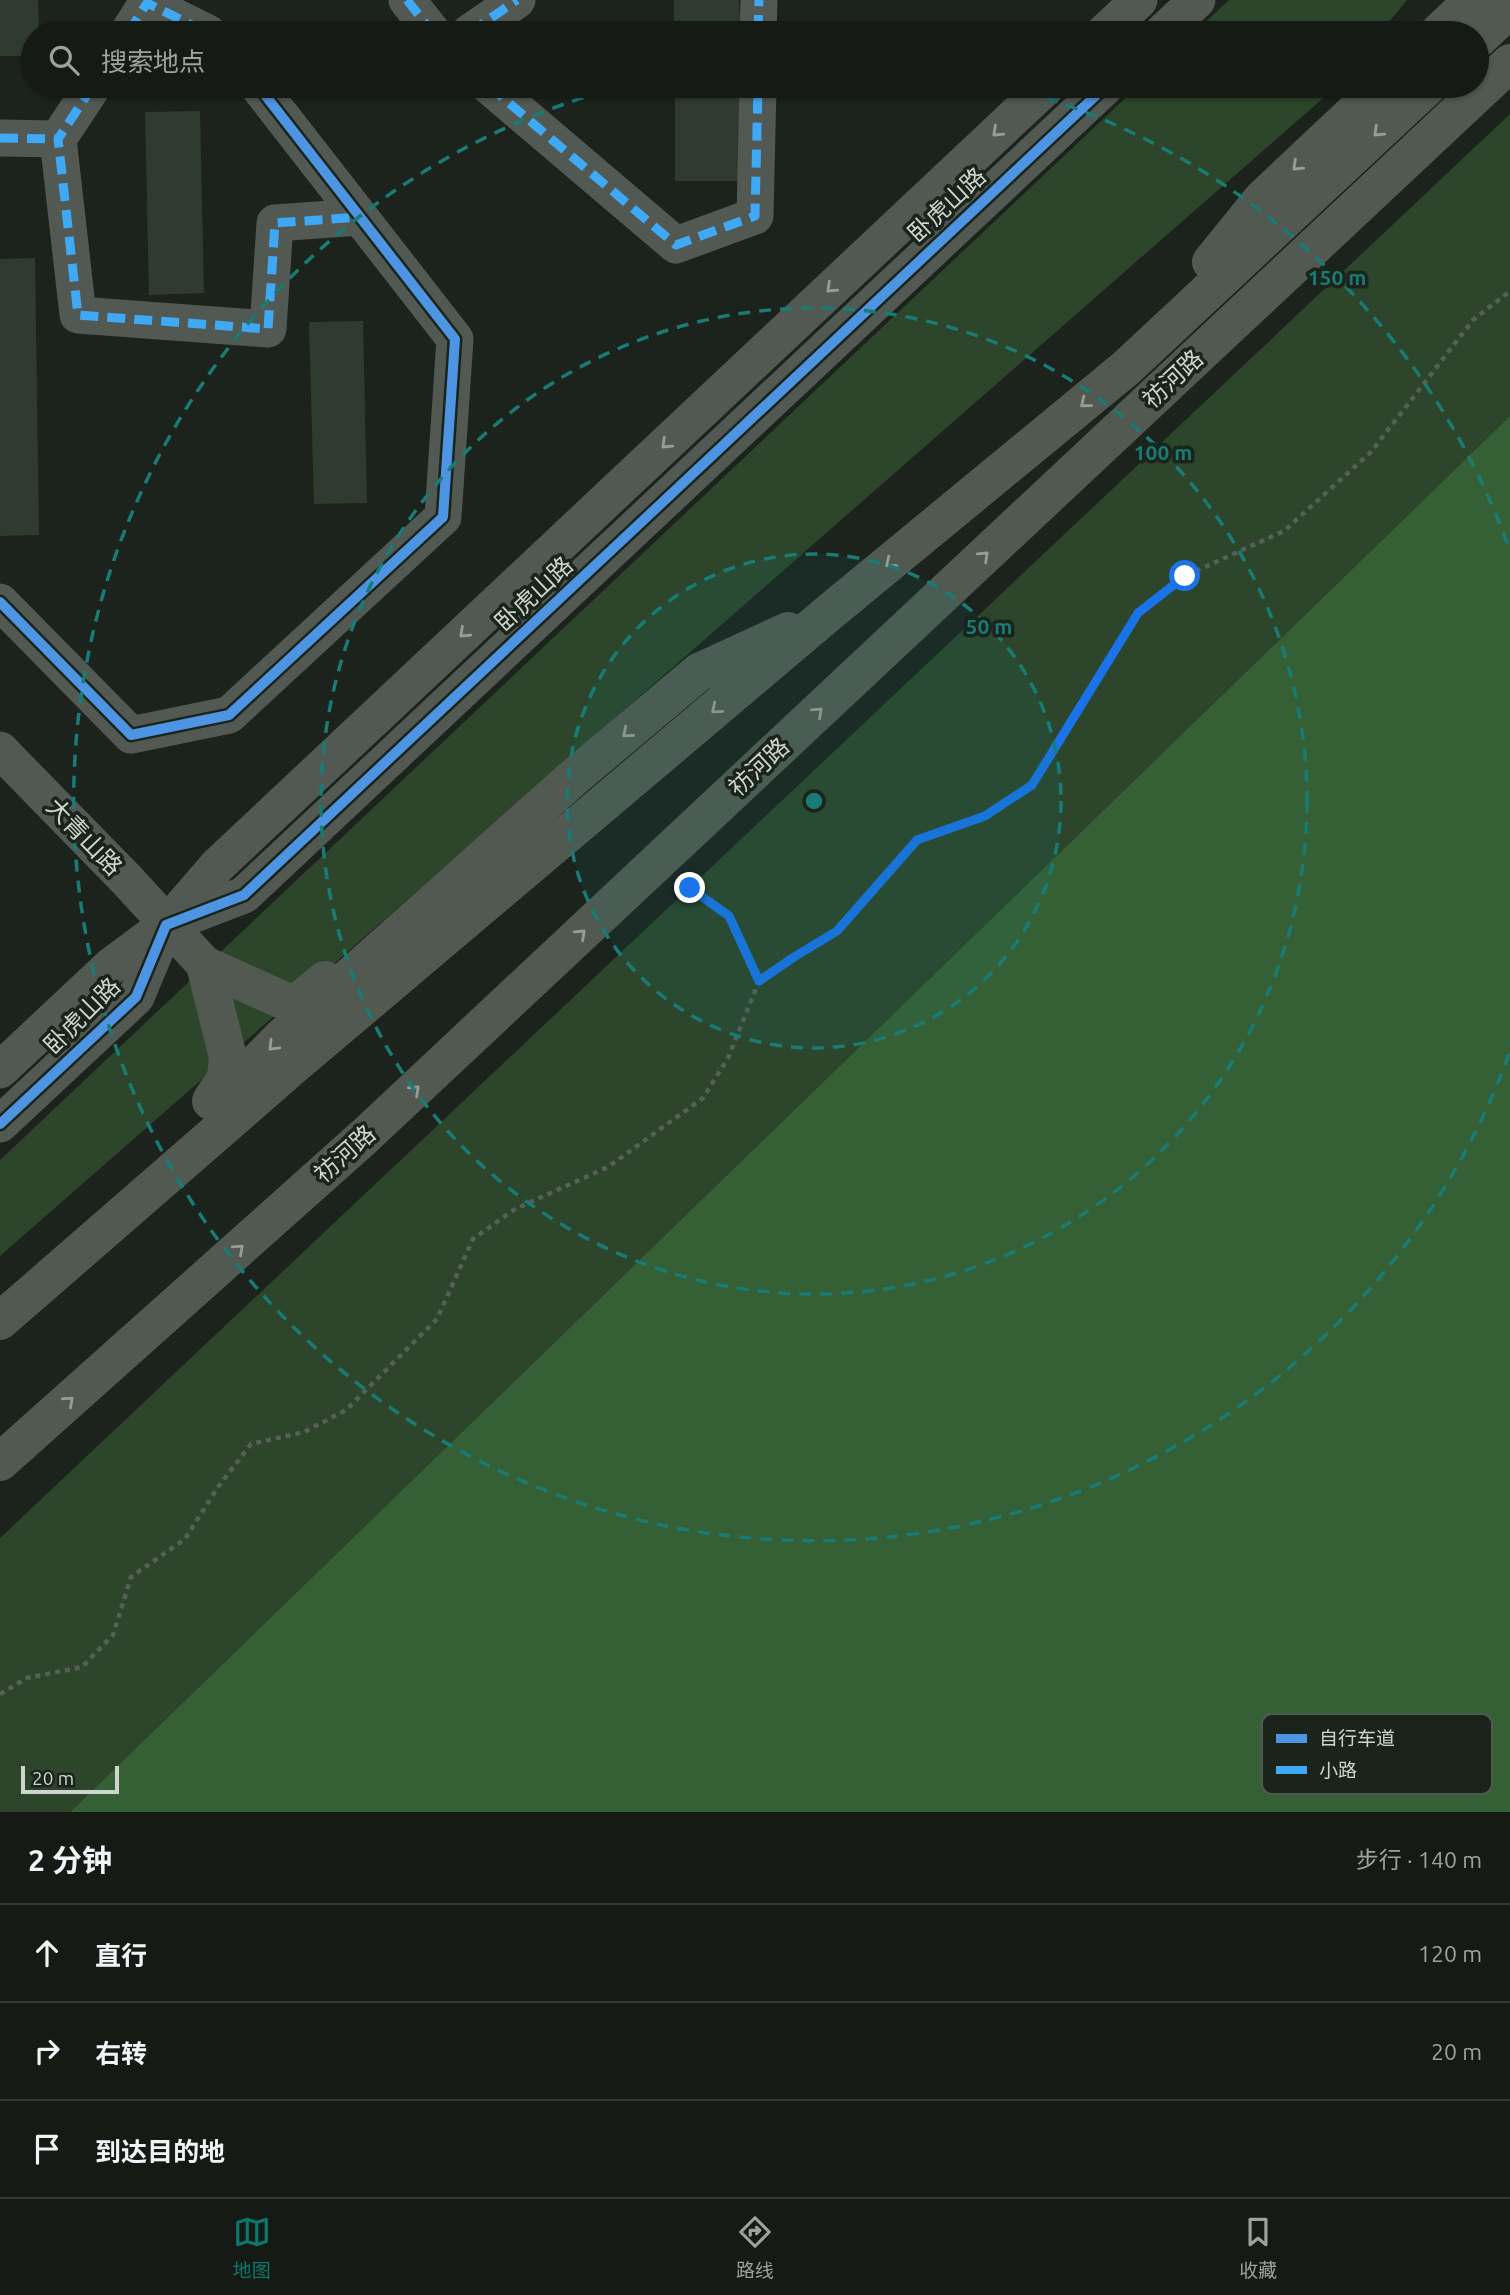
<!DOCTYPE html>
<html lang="zh">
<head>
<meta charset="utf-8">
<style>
  :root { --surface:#151a15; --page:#222722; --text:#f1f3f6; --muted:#9da1a0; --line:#343834; --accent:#0f766e }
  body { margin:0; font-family:Ubuntu,"Noto Sans SC",sans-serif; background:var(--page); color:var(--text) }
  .scale { position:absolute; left:21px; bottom:18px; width:98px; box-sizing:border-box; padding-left:7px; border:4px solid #ced5ce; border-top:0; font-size:19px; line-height:24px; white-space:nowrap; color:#ced5ce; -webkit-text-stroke:5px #1a241a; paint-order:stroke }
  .stop { position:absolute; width:21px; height:21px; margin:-16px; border:5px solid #1a73e8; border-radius:50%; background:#fff }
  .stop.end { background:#1a73e8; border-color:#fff; box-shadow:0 2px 7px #0008 }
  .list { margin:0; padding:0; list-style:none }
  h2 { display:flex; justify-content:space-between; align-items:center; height:91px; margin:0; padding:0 28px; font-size:30px }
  h2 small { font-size:23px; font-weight:400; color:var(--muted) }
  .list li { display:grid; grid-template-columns:46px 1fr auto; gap:21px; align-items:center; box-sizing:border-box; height:98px; padding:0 28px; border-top:2px solid var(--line) }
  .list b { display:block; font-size:26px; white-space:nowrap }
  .list em { font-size:23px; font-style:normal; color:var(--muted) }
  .icon { flex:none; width:38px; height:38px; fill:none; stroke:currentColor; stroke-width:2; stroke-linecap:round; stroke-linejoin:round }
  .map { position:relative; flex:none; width:1510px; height:1812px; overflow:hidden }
  .search { position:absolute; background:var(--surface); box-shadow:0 2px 5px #0004; left:21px; right:21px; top:21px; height:77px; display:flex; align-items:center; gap:18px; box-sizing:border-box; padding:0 24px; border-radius:38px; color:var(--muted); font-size:26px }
  .sheet { height:385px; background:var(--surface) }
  nav { display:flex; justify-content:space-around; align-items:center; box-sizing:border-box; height:98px; border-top:2px solid var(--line); background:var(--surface); font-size:19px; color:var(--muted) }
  nav a { display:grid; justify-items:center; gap:4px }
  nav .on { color:var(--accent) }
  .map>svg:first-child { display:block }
  .green { fill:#2c452b }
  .water { fill:#355f35 }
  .building { fill:#303b30 }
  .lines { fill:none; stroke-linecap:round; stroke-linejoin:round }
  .path { stroke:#585e58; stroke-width:4.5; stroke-dasharray:5 5; stroke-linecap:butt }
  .minor { stroke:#525852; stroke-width:37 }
  .major { stroke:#515951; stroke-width:38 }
  .quiet { stroke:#3fa9f5; stroke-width:9; stroke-dasharray:18 9; stroke-linecap:butt }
  .cycleway-casing { stroke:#1a241a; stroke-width:15 }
  .cycleway { stroke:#4d94e3; stroke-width:10 }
  .oneway { stroke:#969d96 }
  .route { stroke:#1a73e8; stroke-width:9 }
  .ring { fill:none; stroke:#197b73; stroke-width:3.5; stroke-dasharray:12 9 }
  .labels { text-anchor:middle; stroke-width:7; stroke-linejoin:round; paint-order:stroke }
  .street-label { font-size:24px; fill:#ced5ce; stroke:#1a241a }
  .key { fill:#1a241a; stroke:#505950; stroke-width:2 }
  .key-label { font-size:19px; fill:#ced5ce }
  .centre { fill:#197b73; stroke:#1a241a; stroke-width:3.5 }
  .ring-label { font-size:21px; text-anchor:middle; font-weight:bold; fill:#197b73; stroke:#1a241a; stroke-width:7; stroke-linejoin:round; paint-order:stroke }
</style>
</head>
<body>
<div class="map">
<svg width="1510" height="1812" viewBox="0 0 1510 1812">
  <rect width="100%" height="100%" fill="#1c221c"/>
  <path class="green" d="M1229 0H1407L1380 33H1194Z
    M1138 86H1337L0 1256V1160Z
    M1510 114V416L70 1812H0V1538Z"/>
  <path class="water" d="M1510 416V1812H70Z"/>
  <path class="building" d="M0 0H38L39 33H33V56H0Z
    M674 0H739L740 33H674Z
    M675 86H740L741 181H675Z
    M200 111 204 293 149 295 145 112Z
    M35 258 39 535 0 536V259Z
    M363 321 367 503 314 504 309 322Z"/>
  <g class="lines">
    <path class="path" d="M690 888 728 916 759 981
      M0 1694 27 1678 82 1667 113 1635 131 1577 185 1539 218 1487 251 1444 304 1432 346 1410 437 1319 473 1239 515 1209 608 1167 703 1098 728 1058 759 981 837 931 917 840 985 816 1032 785 1138 613 1185 576 1284 531 1371 452 1473 320 1510 291"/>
    <path class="minor" d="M407 0 433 33
      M128 33 147 3 208 33
      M469 33 517 0
      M758 33 759 0
      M1104 33 1139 0
      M1162 33 1197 0
      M93 86 58 139 78 315 268 329 275 223 360 217
      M489 86 676 245 755 216 758 86
      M0 138 58 139
      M0 602 131 735 229 715 443 517 455 339 258 86
      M0 750 127 880 205 965
      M0 1070 112 965 166 925 217 866 1047 86
      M0 1124 136 997 166 925 244 895 1106 86"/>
    <path class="major" d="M1438 33 1473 0
      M1477 40 1510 9
      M1211 262 1262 199 1382 86
      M222 1098 281 1038 574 777 699 672 788 631
      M211 1101 226 1078 228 1057 205 965 289 1003 302 999 325 980
      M0 1321 293 1066 831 611 1126 368 1428 86
      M0 1462 365 1136 1510 63"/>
    <path class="quiet" d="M407 0 433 33
      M128 33 147 3 208 33
      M469 33 517 0
      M758 33 759 0
      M93 86 58 139 78 315 268 329 275 223 360 217
      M489 86 676 245 755 216 758 86
      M0 138 58 139"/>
    <defs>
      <path id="cycleway" d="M0 602 131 735 229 715 443 517 455 339 258 86
        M0 1124 136 997 166 925 244 895 1106 86"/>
    </defs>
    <use href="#cycleway" class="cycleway-casing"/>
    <use href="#cycleway" class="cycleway"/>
  </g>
  <defs><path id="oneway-chevron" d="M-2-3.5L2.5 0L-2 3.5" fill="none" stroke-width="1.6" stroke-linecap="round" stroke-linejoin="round" transform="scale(1.75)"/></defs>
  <g class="oneway">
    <use href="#oneway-chevron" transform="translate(997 132) rotate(137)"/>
    <use href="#oneway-chevron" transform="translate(1378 132) rotate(137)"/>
    <use href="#oneway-chevron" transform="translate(1297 166) rotate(137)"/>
    <use href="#oneway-chevron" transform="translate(831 288) rotate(137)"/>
    <use href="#oneway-chevron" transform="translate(1085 403) rotate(141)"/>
    <use href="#oneway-chevron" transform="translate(666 444) rotate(137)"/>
    <use href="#oneway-chevron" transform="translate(984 556) rotate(-43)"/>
    <use href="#oneway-chevron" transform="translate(890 563) rotate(141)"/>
    <use href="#oneway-chevron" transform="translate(464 633) rotate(137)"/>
    <use href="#oneway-chevron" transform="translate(716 709) rotate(140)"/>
    <use href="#oneway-chevron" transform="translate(818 712) rotate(-43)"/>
    <use href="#oneway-chevron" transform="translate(627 733) rotate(140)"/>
    <use href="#oneway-chevron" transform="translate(581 934) rotate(-43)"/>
    <use href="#oneway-chevron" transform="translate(273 1046) rotate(135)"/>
    <use href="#oneway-chevron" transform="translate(415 1090) rotate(-43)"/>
    <use href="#oneway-chevron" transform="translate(239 1249) rotate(-42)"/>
    <use href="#oneway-chevron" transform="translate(69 1401) rotate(-42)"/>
  </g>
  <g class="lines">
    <path class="route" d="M690 888 729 916 759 981 794 957 837 931 917 840 985 816 1032 785 1138 613 1185 576"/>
  </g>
  <circle cx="814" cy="801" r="247" fill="#197b73" fill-opacity=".12"/>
  <g class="ring">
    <circle cx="814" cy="801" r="247"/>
    <circle cx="814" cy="801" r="493"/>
    <path d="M1509 1054A740 740 0 1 1 622 86M1006 86A740 740 0 0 1 1509 548"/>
  </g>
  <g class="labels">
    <g class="street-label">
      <text transform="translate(947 205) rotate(-43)" y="8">卧虎山路</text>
      <text transform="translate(1173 379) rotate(-43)" y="8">祊河路</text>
      <text transform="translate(534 594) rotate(-43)" y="8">卧虎山路</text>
      <text transform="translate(759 767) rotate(-43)" y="8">祊河路</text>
      <text transform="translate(84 837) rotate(46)" y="8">大青山路</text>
      <text transform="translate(82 1016) rotate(-45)" y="8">卧虎山路</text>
      <text transform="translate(345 1154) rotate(-42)" y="8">祊河路</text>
    </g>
  </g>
  <rect x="1262" y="1714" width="230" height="80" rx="10" class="key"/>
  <rect x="1276" y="1734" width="31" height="9" fill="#4d94e3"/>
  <rect x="1276" y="1766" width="31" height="8" fill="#3fa9f5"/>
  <g class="key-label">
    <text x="1319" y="1745">自行车道</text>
    <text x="1319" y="1777">小路</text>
  </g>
  <circle cx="814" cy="801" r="10" class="centre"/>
  <g class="ring-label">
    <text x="1337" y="285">150 m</text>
    <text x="1163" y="460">100 m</text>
    <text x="989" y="634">50 m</text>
  </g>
</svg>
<div class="scale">20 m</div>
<div class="stop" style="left:1185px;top:576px"></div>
<div class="stop end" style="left:690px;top:888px"></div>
<div class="search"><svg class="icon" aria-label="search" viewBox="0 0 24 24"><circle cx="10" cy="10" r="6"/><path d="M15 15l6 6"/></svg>搜索地点</div>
</div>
<section class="sheet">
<h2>2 分钟<small>步行 · 140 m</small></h2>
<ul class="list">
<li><svg class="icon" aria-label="ahead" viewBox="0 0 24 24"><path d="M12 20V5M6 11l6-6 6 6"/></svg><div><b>直行</b></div><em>120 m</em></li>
<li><svg class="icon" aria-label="right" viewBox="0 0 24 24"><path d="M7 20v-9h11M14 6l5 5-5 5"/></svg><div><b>右转</b></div><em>20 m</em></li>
<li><svg class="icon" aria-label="arrive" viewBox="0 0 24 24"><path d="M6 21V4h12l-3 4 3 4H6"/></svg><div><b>到达目的地</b></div></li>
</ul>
</section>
<nav>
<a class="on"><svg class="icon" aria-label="map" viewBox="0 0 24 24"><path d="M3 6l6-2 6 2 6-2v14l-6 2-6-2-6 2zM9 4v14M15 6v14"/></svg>地图</a>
<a><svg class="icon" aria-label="directions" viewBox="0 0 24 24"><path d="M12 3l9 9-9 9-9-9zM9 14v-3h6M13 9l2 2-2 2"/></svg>路线</a>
<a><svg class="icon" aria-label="saved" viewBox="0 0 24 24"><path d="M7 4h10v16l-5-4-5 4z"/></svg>收藏</a>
</nav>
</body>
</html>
